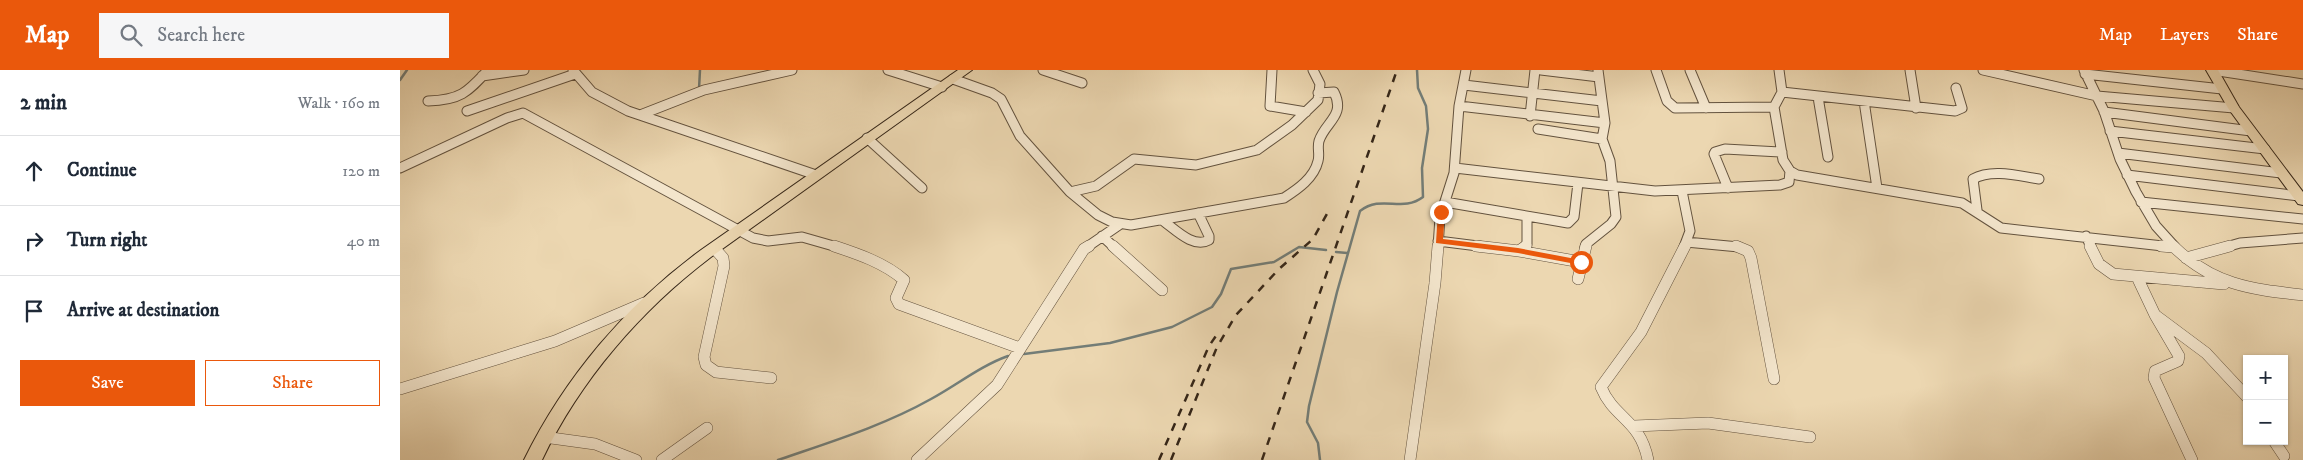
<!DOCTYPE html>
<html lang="en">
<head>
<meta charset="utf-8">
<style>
  :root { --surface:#fff; --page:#f6f6f7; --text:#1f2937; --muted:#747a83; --line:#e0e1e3; --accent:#ea580c }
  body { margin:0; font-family:"IM FELL DW Pica",serif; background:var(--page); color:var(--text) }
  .controls { position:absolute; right:15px; bottom:15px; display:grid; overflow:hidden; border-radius:0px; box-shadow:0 1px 4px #0004 }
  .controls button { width:45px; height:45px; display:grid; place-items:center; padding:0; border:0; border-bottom:1px solid var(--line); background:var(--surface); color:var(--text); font:25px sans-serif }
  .stop { position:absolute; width:15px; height:15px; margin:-11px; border:4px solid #ea580c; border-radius:50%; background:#fff }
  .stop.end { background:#ea580c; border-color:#fff; box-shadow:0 1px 5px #0008 }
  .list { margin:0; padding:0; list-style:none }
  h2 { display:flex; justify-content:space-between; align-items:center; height:65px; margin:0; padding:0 20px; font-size:21px }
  h2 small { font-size:16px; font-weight:400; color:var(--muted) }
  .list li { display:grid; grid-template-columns:32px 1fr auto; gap:15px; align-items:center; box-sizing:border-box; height:70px; padding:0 20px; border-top:1px solid var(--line) }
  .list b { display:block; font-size:19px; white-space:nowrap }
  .list em { font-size:16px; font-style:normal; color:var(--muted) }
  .actions { display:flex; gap:10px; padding:15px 20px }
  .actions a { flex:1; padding:11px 0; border:1px solid var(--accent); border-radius:0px; text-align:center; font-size:18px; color:var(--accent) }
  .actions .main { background:var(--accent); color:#fff }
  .icon { flex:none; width:28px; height:28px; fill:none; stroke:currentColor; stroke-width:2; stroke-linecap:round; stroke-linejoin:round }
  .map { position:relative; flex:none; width:1903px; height:390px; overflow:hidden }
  header { display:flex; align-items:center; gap:30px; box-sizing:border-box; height:70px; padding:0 25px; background:var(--accent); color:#fff }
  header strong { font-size:24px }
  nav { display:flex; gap:28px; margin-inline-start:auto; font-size:18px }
  .search { width:350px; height:45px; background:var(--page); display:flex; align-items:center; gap:12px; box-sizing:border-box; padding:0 18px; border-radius:0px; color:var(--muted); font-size:19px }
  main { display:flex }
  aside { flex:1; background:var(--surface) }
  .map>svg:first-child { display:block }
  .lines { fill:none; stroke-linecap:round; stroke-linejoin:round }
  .stream { stroke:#737d77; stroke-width:2.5 }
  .minor-far1-casing { stroke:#63523e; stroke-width:11 }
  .minor-casing { stroke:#63523e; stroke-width:12 }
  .major-casing { stroke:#352618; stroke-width:2 }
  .highway-casing { stroke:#352618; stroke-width:2 }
  .minor-far1 { stroke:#f3e5cc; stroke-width:9 }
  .minor { stroke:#f3e5cc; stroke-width:11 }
  .major { fill:#ecd7b1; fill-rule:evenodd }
  .highway { fill:#ecd7b1; fill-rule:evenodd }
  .rail { stroke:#352618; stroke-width:2.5; stroke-dasharray:8 8; stroke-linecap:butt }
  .route { fill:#ea580c }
</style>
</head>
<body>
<header>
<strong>Map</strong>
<div class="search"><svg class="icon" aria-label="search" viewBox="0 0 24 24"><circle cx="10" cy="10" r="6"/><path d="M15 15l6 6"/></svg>Search here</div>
<nav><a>Map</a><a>Layers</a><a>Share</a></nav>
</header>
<main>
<aside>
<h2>2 min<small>Walk · 160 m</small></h2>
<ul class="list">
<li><svg class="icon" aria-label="ahead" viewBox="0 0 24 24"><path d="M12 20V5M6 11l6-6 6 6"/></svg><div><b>Continue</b></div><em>120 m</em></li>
<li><svg class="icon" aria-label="right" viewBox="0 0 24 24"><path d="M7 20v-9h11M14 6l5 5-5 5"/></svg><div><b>Turn right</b></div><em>40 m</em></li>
<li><svg class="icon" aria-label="arrive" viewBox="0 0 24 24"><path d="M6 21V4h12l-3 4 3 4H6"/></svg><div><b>Arrive at destination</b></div></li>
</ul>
<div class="actions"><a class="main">Save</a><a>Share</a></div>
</aside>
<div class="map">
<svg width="1903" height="390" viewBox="0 0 1903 390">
  <rect width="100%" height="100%" fill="#ecd7b1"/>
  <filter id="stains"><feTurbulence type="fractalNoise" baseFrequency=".004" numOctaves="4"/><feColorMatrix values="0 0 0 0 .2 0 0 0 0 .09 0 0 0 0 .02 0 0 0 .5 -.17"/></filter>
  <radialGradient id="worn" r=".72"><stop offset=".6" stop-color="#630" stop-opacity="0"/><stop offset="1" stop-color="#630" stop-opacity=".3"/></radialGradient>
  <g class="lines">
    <path class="stream" d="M0 10 7 0
      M299 19 300 0
      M936 182 947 183
      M624 284 710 273 772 257 812 237 821 224 831 199 874 192 899 177 926 180
      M378 390C430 372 483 356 531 329 557 315 580 296 608 286
      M920 390 918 373 907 352 909 336 937 222 960 141C982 124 1002 143 1023 127L1022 98 1028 59 1026 36 1018 18 1017 0"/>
    <defs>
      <path id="minor-far1" d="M173 0 192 22 228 41 416 105
        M488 0 542 17
        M643 0 682 13
        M872 0 870 36 906 42
        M1141 0 1199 7
        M1256 0 1267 31 1275 38 1374 37
        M1290 0 1306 38
        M1379 0 1382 22 1374 37 1383 90 1390 101 1397 105 1562 133 1601 158 1772 177
        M1510 0 1516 38
        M1583 0 1697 26 1834 38
        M1684 0 1704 41 1720 89 1736 122 1756 156 1775 177
        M1812 0 1903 14
        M1685 4 1822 19
        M82 6 124 0
        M553 9 592 23 601 29 620 66 670 122 698 145 712 152 731 155 884 128C898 119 914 108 918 91 920 84 917 78 919 71 925 52 946 46 934 22L918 23
        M1064 15 1202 31
        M1382 22 1555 41 1562 38 1556 18
        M1418 27 1428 87
        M28 31C60 30 67 23 88 0
        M1464 31 1477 118
        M1059 36 1205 53
        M67 41 175 4
        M1704 42 1851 61
        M240 45 304 20 392 0
        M1130 46 1135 0
        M1138 59 1202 69
        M1710 61 1865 79
        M467 68 522 118
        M1718 83 1881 103
        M0 98 107 48 123 43 353 168 368 171 402 167 437 177
        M1055 98 1255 121 1380 115 1389 112 1390 101
        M1727 105 1899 126
        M1328 118 1314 84 1315 82 1325 79 1382 82
        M1282 121 1290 161 1284 177
        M670 122 696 116 734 89 796 95 857 80 892 55 918 30 920 14 913 0
        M1045 132 1168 153 1174 147 1178 113
        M1741 132 1903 149
        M1577 140 1573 109C1592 98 1619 106 1639 109
        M762 150C775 159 793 179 809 170V166L798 143
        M702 166 714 177
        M1686 166 1691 177
        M1038 171 1086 177
        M1286 172 1339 177
        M687 177 719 155
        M1038 177 1040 147 1054 103 1059 36 1066 0
        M1124 177 1127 175V147
        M1185 177 1186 174 1211 154 1216 147 1210 91 1202 69 1205 53 1198 0
        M1826 177 1840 173 1903 168"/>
      <path id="minor" d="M434 176C458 184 485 193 504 210L496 228 499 234 620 278
        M713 176 762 220
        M1076 176 1119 181 1126 176
        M1336 176 1348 181 1351 188 1374 309
        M1690 176 1699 194 1713 204 1824 214
        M1761 176 1773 177
        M1773 176C1813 215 1850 219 1903 225
        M315 179 323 188 324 196 304 287 306 295 316 302 371 308
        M1119 181 1181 192
        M1786 188 1830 176
        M1737 207 1755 245 1806 283 1847 327
        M1178 209 1186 176
        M1755 245 1779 286 1778 291 1755 301 1754 308 1792 390
        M0 319 155 271 244 233
        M1234 356 1308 353 1410 367
        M144 367 195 374 236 390
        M1874 371 1884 386
        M262 390 307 358
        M517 390 597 315 684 179 689 176
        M1010 390 1035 213 1038 176
        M1248 390C1240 349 1214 349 1201 317L1241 262 1285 176"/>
      <path id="major" d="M1806 0H1818L1839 37 1903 122V135L1898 134 1828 38Z"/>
      <path id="highway" d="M558 0H572L311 187C241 240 180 310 142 390H124C165 307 226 235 301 180Z"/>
    </defs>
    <use href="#minor-far1" class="minor-far1-casing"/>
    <use href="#minor" class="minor-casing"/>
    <use href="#major" class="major-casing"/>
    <use href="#highway" class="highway-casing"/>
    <use href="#minor-far1" class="minor-far1"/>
    <use href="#minor" class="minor"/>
    <use href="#major" class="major"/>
    <use href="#highway" class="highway"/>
    <path class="rail" d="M759 390 809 276 818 263
      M771 390 817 277 836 245 879 199 913 169 928 142
      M862 390 997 0"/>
  </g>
  <path class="route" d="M1038 140 1045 142 1043 169 1118 178 1181 190 1185 192 1181 195 1118 183 1036 173Z"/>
  <rect width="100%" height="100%" filter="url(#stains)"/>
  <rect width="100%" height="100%" fill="url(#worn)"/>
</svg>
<div class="controls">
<button>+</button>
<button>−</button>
</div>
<div class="stop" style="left:1181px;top:192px"></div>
<div class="stop end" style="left:1041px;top:142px"></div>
</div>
</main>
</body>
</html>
